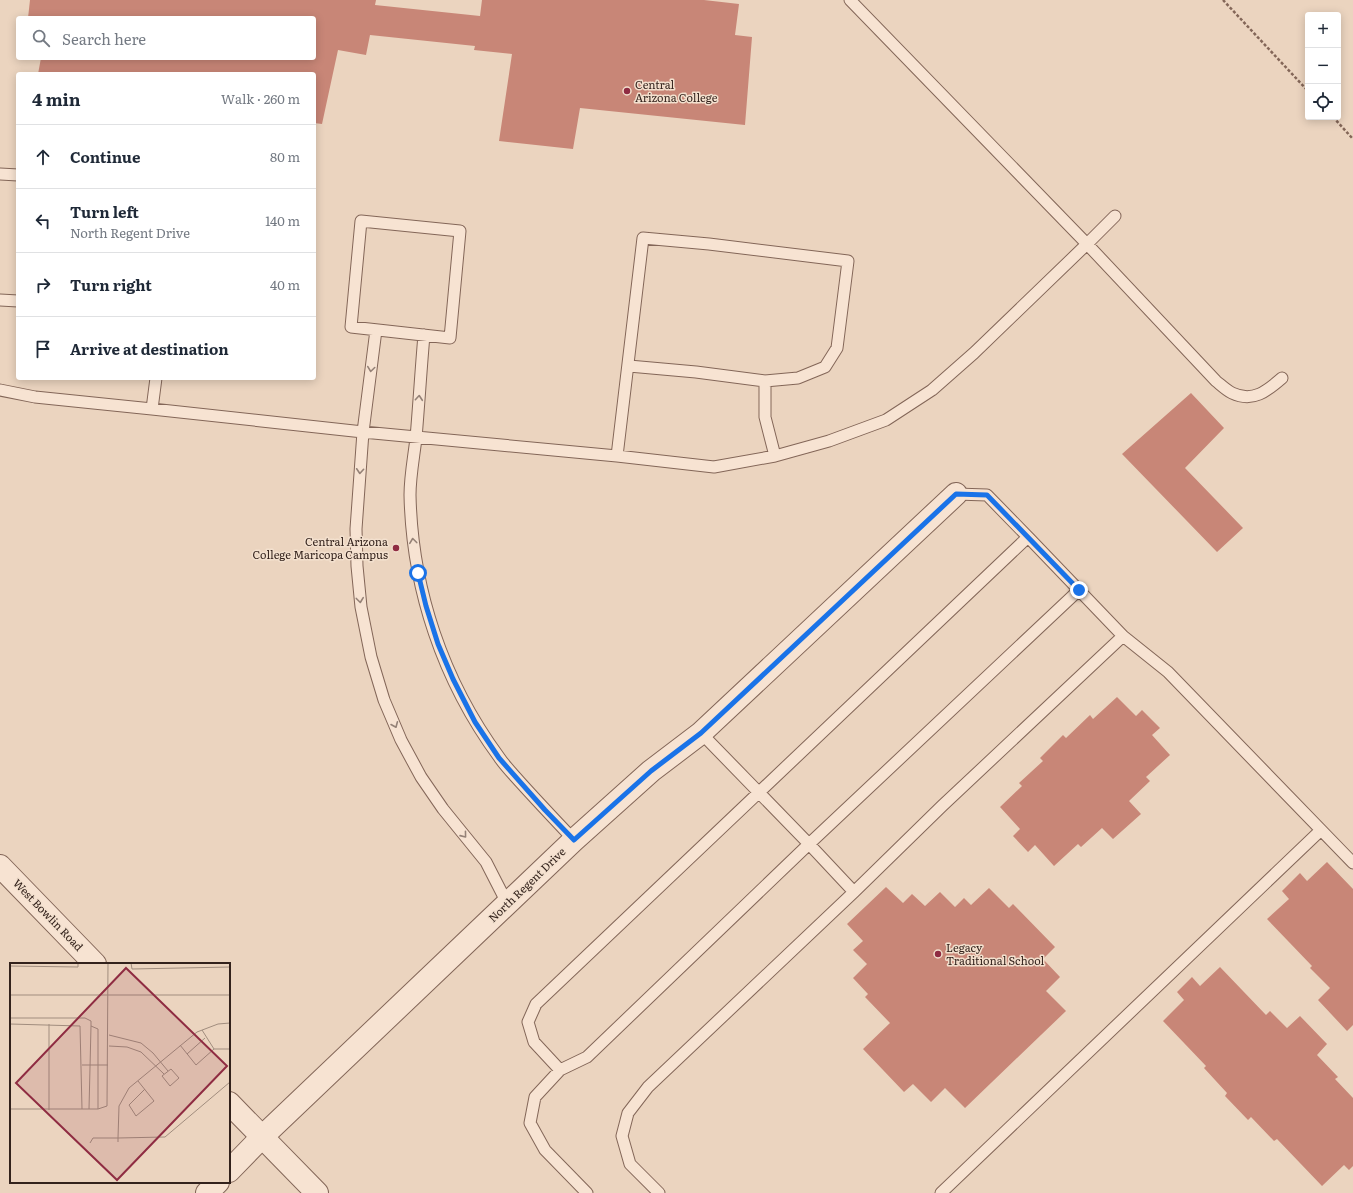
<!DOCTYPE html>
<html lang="en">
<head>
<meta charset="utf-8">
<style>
  :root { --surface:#fff; --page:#f6f6f7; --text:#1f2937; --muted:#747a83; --line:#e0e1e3 }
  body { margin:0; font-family:Literata,serif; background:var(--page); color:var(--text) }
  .controls { position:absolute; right:12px; top:12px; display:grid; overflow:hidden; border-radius:4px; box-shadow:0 2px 10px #0003 }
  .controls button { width:36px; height:36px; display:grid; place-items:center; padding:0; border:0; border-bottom:1px solid var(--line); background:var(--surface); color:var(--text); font:20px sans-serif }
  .stop { position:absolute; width:12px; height:12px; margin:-9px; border:3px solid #1a73e8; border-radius:50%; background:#fff }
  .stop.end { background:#1a73e8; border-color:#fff; box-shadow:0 1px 4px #0008 }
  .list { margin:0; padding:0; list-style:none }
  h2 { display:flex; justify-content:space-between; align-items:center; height:52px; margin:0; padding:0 16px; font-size:17px }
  h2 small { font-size:13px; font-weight:400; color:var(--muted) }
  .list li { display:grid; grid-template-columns:26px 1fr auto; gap:12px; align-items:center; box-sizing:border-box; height:64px; padding:0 16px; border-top:1px solid var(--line) }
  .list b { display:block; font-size:15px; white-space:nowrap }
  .list p { margin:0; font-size:13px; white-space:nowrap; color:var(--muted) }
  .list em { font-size:13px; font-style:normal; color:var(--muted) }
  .icon { flex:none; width:22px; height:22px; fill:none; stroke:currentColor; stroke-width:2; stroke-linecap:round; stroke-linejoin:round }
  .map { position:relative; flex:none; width:1353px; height:1193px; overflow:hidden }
  .search { position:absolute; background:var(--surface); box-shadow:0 2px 10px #0003; left:16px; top:16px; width:300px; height:44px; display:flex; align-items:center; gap:10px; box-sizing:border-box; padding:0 14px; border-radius:4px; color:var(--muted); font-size:15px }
  .panel { position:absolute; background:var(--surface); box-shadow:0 2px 10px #0003; left:16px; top:72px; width:300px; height:308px; border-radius:4px }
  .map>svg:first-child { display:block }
  .building { fill:#c88677 }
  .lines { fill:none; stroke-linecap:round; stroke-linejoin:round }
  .service-casing { stroke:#836658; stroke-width:13 }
  .minor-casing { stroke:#836658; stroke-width:24 }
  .tertiary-casing { stroke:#836658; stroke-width:24 }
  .path { stroke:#836658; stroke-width:2.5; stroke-dasharray:3 2; stroke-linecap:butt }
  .service { stroke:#f7e3d2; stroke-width:11 }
  .minor { stroke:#f7e3d2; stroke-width:22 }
  .tertiary { stroke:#f7e3d2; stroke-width:22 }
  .oneway { stroke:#958277 }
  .route { stroke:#1a73e8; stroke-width:5 }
  .poi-dot { fill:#8f2c42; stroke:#f3e0ce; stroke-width:1.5 }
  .labels { text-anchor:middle; stroke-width:3; stroke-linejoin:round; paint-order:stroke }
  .poi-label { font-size:11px; fill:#33221c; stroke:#f3e0ce; text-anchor:start }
  .street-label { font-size:11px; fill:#33221c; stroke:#f3e0ce }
  .inset-road { fill:none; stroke:#a18d7e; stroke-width:1 }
  .view { fill:#8f2c42; fill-opacity:0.15; stroke:#8f2c42; stroke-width:2 }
  .inset-edge { fill:none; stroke:#33221c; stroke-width:2 }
</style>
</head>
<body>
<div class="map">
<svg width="1353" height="1193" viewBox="0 0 1353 1193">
  <rect width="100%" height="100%" fill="#ebd4bf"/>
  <path class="building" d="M30 0H376L375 5 480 16 482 0H704L739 4 735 35 752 37 745 125 580 108 573 149 499 141 512 54 474 50 475 46 370 35 366 55 338 50 322 124 314 123V74H38L41 58H314V18H28Z
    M1191 393 1224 428 1185 468 1243 528 1217 552 1122 454Z
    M1117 697 1136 716 1142 710 1160 728 1152 735 1170 755 1146 777 1150 781 1129 801 1141 814 1113 839 1102 828 1081 847 1078 844 1054 866 1035 845 1028 852 1013 836 1020 829 1000 807 1022 786 1019 783 1043 761 1040 758 1063 735 1066 738 1090 715 1093 719Z
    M1327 862 1353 889V1025L1347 1031 1318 1000 1330 988 1310 968 1312 966 1267 919 1289 899 1282 891 1300 873 1307 881Z
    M886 887 903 903 912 894 925 906 940 892 955 907 964 898 971 905 989 888 1009 908 1013 904 1055 947 1043 959 1060 977 1046 991 1066 1011 965 1108 945 1088 931 1102 913 1084 904 1092 863 1049 890 1023 865 997 868 994 853 978 867 964 853 950 863 941 847 924Z
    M1220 967 1266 1015 1270 1011 1287 1028 1300 1016 1327 1044 1317 1055 1338 1077 1335 1079 1353 1098V1166L1349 1170 1344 1165 1322 1186 1277 1139 1274 1141 1251 1117 1248 1120 1225 1096 1227 1093 1204 1068 1206 1066 1163 1021 1184 1000 1177 992 1192 977 1200 986Z"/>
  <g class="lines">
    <defs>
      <path id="service" d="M850 0 1087 244 1115 216
        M0 174 18 175
        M361 221 460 231 450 338 351 327Z
        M0 300 18 301
        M376 330 363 432 356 529 357 566 361 607 371 657 384 700 401 740 421 777 443 809 486 862 507 903
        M424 335C421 369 419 403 416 438 414 456 410 476 410 495 412 589 443 681 499 757 505 766 513 774 520 782 538 802 556 821 574 840
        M765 381V417L775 456
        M0 390 35 397 152 409 363 432 617 456 714 467 775 456 829 441 886 420 932 390 974 353 1087 244 1216 381C1221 385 1226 390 1232 393 1253 403 1267 391 1282 378
        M152 409 156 378
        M617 456 643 238 709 244 848 261 837 348 825 367 798 378 765 381 696 372 629 366
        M956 494 987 495 1028 537
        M701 733 809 844 854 892
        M560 1070 587 1057 809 844 1079 590
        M587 1193 545 1150 530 1123 535 1097 560 1070 534 1042 528 1022 536 1004 1028 537 1123 636 1168 672 1353 863
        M659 1193 630 1164 622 1136 628 1113 648 1087 854 892 942 806 1123 636
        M941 1193 1321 830"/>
      <path id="minor" d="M229 1171 262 1137 574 840 651 771 701 733 956 494
        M207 1193 218 1182"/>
      <path id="tertiary" d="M0 866 95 964
        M229 1103 317 1193"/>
    </defs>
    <use href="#service" class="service-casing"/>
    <use href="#minor" class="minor-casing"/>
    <use href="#tertiary" class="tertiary-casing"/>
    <path class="path" d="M1223 0 1308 91
      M1333 117 1353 139"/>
    <use href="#service" class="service"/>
    <use href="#minor" class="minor"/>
    <use href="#tertiary" class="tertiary"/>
  </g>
  <defs><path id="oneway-chevron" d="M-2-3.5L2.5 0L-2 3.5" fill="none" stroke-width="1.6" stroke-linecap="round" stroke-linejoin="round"/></defs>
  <g class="oneway">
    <use href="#oneway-chevron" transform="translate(371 369) rotate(98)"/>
    <use href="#oneway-chevron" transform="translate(419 398) rotate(-85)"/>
    <use href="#oneway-chevron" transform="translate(360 471) rotate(94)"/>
    <use href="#oneway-chevron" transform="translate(413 541) rotate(-97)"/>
    <use href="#oneway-chevron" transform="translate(360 600) rotate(83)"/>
    <use href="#oneway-chevron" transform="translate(395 725) rotate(67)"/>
    <use href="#oneway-chevron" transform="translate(464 835) rotate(51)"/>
  </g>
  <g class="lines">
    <path class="route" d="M418 573 426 606 438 644 453 679 475 722 499 758 545 810 574 840 651 771 701 733 956 494 987 495 1079 590"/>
  </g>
  <g class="poi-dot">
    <circle cx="627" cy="91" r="4"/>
    <circle cx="396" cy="548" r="4"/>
    <circle cx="938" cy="954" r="4"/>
  </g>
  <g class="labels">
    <g class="poi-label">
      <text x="635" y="89">Central<tspan x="635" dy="13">Arizona College</tspan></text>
      <text x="388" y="546" text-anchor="end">Central Arizona<tspan x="388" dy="13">College Maricopa Campus</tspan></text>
      <text x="946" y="952">Legacy<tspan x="946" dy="13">Traditional School</tspan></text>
    </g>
    <g class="street-label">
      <text transform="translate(527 885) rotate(-44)" y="4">North Regent Drive</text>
      <text transform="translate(48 915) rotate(46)" y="4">West Bowlin Road</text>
    </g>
  </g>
  <g transform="translate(10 963)">
    <rect width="220" height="220" fill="#ebd4bf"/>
    <path class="inset-road" d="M121 0 122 6 220 4M0 3 68 4V0M0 32H220M0 55H75L81 58V63L88 66V146H0M0 61 70 63 72 146M99 72 131 80 143 90 158 108M170 82 186 102 204 86 192 67M99 83 117 84 131 89 154 111M204 86H220M177 91 195 75M72 102H98M161 106 169 115 160 123 152 113ZM128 118 144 138 126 153 119 142 135 126M79 146 81 63M88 146 97 143 98 0M39 147V61M108 179V175L155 174 220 119M80 180 83 175H108L109 143 119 125 187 69 208 61 220 60"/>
    <path class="view" d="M116 5 217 103 107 217 6 120Z"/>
    <rect width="220" height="220" class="inset-edge"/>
  </g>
</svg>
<div class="controls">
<button>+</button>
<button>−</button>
<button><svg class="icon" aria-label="locate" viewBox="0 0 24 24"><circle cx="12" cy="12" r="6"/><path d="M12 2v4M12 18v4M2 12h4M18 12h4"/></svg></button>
</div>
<div class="stop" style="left:418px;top:573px"></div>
<div class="stop end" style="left:1079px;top:590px"></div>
<div class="search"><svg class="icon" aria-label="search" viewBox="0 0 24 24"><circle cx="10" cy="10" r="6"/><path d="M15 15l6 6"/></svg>Search here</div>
<section class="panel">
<h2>4 min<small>Walk · 260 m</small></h2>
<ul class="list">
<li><svg class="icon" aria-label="ahead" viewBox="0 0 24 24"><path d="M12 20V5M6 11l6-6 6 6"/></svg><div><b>Continue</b></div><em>80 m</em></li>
<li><svg class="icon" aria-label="left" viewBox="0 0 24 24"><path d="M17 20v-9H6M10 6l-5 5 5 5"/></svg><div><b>Turn left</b><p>North Regent Drive</p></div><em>140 m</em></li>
<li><svg class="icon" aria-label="right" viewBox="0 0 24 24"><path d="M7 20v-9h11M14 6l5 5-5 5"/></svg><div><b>Turn right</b></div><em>40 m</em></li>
<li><svg class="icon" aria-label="arrive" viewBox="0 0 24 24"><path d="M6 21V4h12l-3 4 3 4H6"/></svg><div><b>Arrive at destination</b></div></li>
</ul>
</section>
</div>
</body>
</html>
